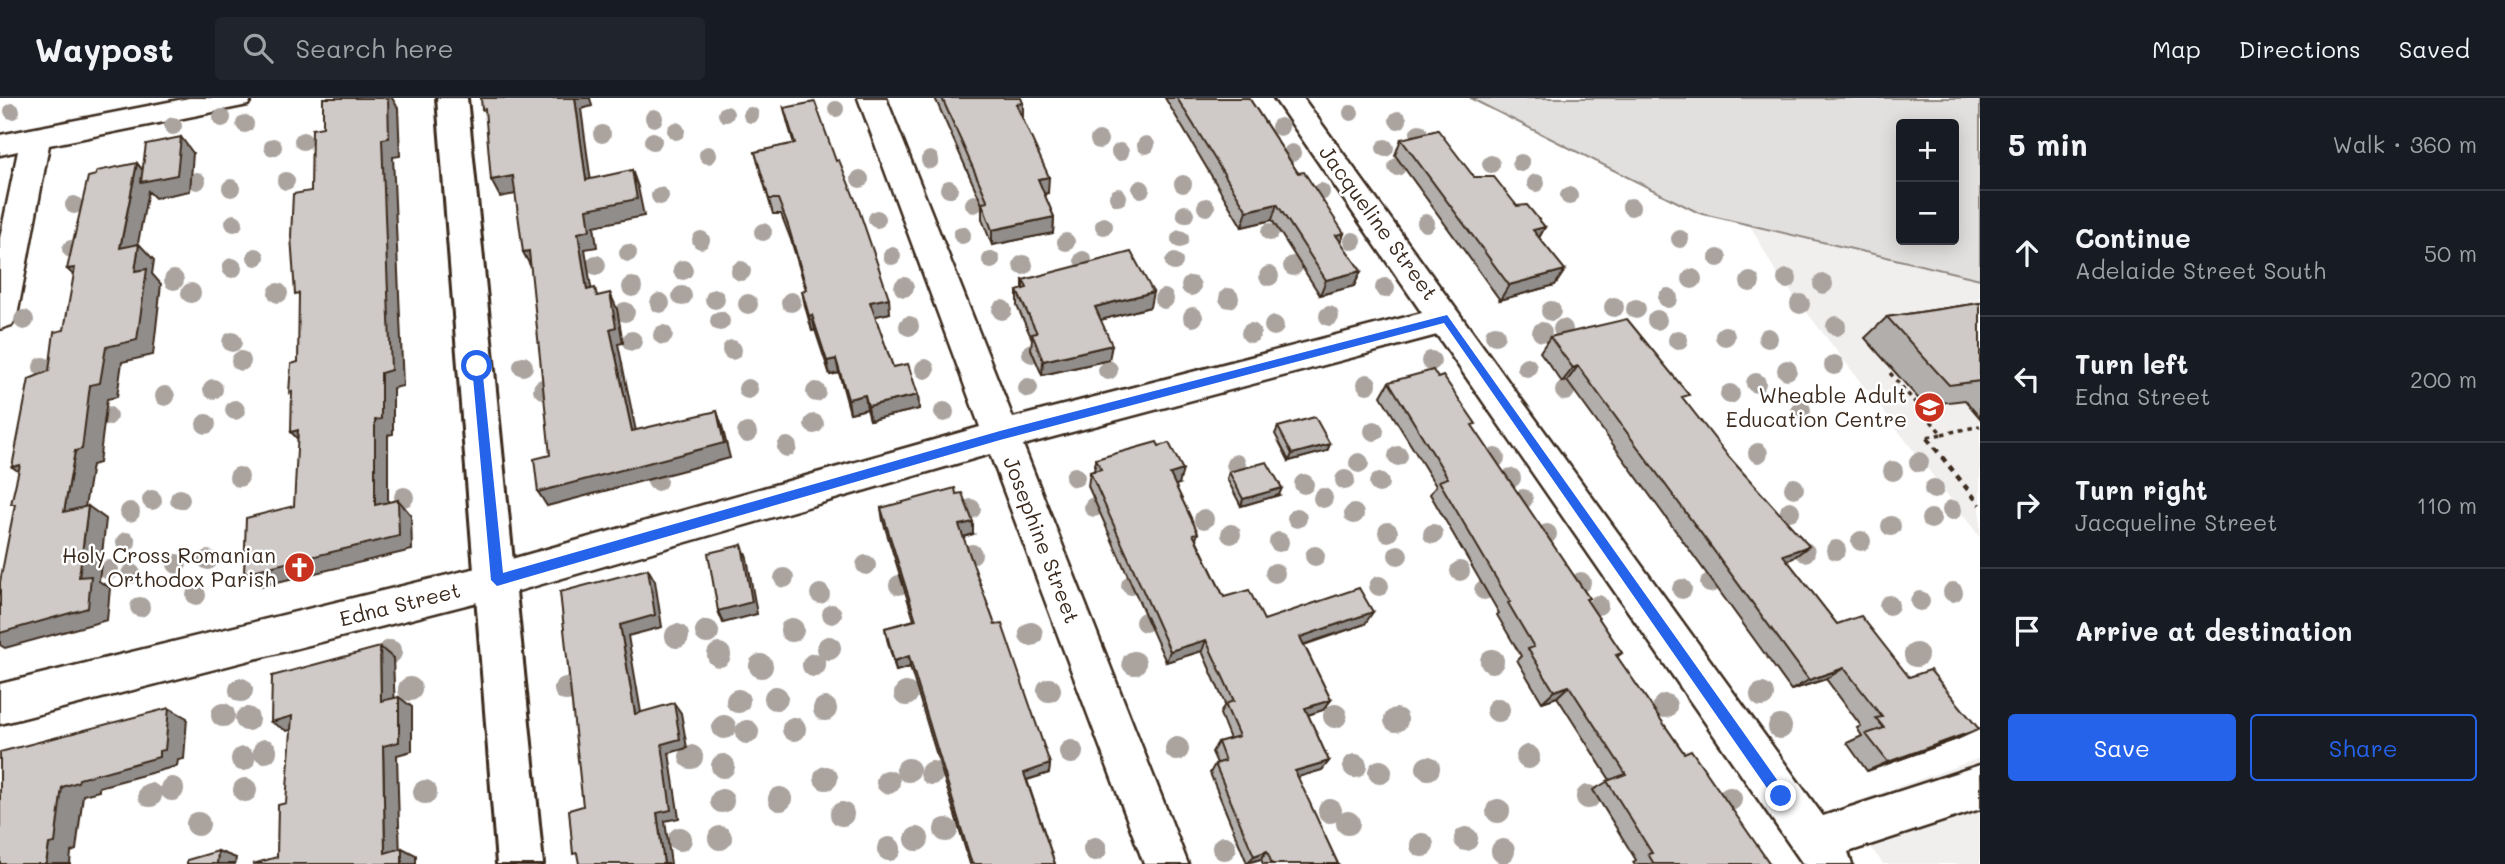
<!DOCTYPE html>
<html lang="en">
<head>
<meta charset="utf-8">
<style>
  :root { --surface:#171b24; --page:#20242c; --text:#f1f3f6; --muted:#9ea1a6; --line:#363941; --accent:#2563eb }
  body { margin:0; font-family:Mali,sans-serif; background:var(--page); color:var(--text) }
  .controls { position:absolute; right:21px; top:21px; display:grid; overflow:hidden; border-radius:7px; box-shadow:0 4px 18px #0003 }
  .controls button { width:63px; height:63px; display:grid; place-items:center; padding:0; border:0; border-bottom:2px solid var(--line); background:var(--surface); color:var(--text); font:35px sans-serif }
  .stop { position:absolute; width:21px; height:21px; margin:-16px; border:5px solid #2563eb; border-radius:50%; background:#fff }
  .stop.end { background:#2563eb; border-color:#fff; box-shadow:0 2px 7px #0008 }
  .list { margin:0; padding:0; list-style:none }
  h2 { display:flex; justify-content:space-between; align-items:center; height:91px; margin:0; padding:0 28px; font-size:30px }
  h2 small { font-size:23px; font-weight:400; color:var(--muted) }
  .list li { display:grid; grid-template-columns:46px 1fr auto; gap:21px; align-items:center; box-sizing:border-box; height:126px; padding:0 28px; border-top:2px solid var(--line) }
  .list b { display:block; font-size:26px; white-space:nowrap }
  .list p { margin:0; font-size:23px; white-space:nowrap; color:var(--muted) }
  .list em { font-size:23px; font-style:normal; color:var(--muted) }
  .actions { display:flex; gap:14px; padding:21px 28px }
  .actions a { flex:1; padding:16px 0; border:2px solid var(--accent); border-radius:7px; text-align:center; font-size:24px; color:var(--accent) }
  .actions .main { background:var(--accent); color:#fff }
  .icon { flex:none; width:38px; height:38px; fill:none; stroke:currentColor; stroke-width:2; stroke-linecap:round; stroke-linejoin:round }
  .map { position:relative; flex:none; width:1980px; height:766px; overflow:hidden }
  header { display:flex; align-items:center; gap:42px; box-sizing:border-box; height:98px; padding:0 35px; background:var(--surface); border-bottom:2px solid var(--line) }
  header strong { font-size:33px }
  nav { display:flex; gap:38px; margin-inline-start:auto; font-size:24px }
  .search { width:490px; height:63px; background:var(--page); display:flex; align-items:center; gap:18px; box-sizing:border-box; padding:0 24px; border-radius:7px; color:var(--muted); font-size:26px }
  main { display:flex }
  aside { flex:1; background:var(--surface) }
  .map>svg:first-child { display:block }
  .built { fill:#f1efee }
  .green { fill:#e2e0de; stroke:#8e857e; stroke-width:2; fill-rule:evenodd }
  .lines { fill:none; stroke-linecap:round; stroke-linejoin:round }
  .minor-casing { stroke:#3b2a1e; stroke-width:5 }
  .major-casing { stroke:#3b2a1e; stroke-width:6 }
  .path-far1 { stroke:#3b2a1e; stroke-width:3.5; stroke-dasharray:4.5 4.5; stroke-linecap:butt }
  .path { stroke:#3b2a1e; stroke-width:4.5; stroke-dasharray:6 6; stroke-linecap:butt }
  .minor { fill:#fff; fill-rule:evenodd }
  .major { fill:#fff; fill-rule:evenodd }
  .tree { fill:#aaa39e }
  .wall { fill:#b2aeab; stroke:#3b2a1e; stroke-width:2 }
  .shaded-wall { fill:#918d8b; stroke:#3b2a1e; stroke-width:2 }
  .building { fill:#cfcac7; stroke:#3b2a1e; stroke-width:2 }
  .route { fill:#2563eb }
  .labels { text-anchor:middle; stroke-width:5; stroke-linejoin:round; paint-order:stroke }
  .street-label { font-size:21px; fill:#3b2a1e; stroke:#fff }
  .poi-label { font-size:21px; fill:#3b2a1e; stroke:#fff; text-anchor:end }
</style>
</head>
<body>
<header>
<strong>Waypost</strong>
<div class="search"><svg class="icon" aria-label="search" viewBox="0 0 24 24"><circle cx="10" cy="10" r="6"/><path d="M15 15l6 6"/></svg>Search here</div>
<nav><a>Map</a><a>Directions</a><a>Saved</a></nav>
</header>
<main>
<div class="map">
<svg width="1980" height="766" viewBox="0 0 1980 766">
  <rect width="100%" height="100%" fill="#fff"/>
  <filter id="ink" filterUnits="userSpaceOnUse"><feTurbulence type="fractalNoise" baseFrequency=".0143" numOctaves="2"/><feDisplacementMap in="SourceGraphic" scale="14" xChannelSelector="R" yChannelSelector="G"/><feConvolveMatrix kernelMatrix="1 2 1 2 8 2 1 2 1" color-interpolation-filters="sRGB"/></filter>
  <g filter="url(#ink)">
    <path class="built" d="M1750 127 1980 181V439L1775 173Z
      M1980 660V766H1883L1841 709Z"/>
    <path class="green" d="M1470 0H1980V181L1699 115ZM1954 26V142H1901V26Z"/>
    <g class="lines">
      <defs>
        <path id="minor" d="M189 0H252L248 7 238 9 49 47 17 218 12 227 0 231V140L18 53 0 57V37Z
          M858 0H886L1013 320 1422 215 1274 0H1303L1823 718 1980 667V711L1848 754 1852 766H1803L1437 237 1023 347 1188 766H1144L990 356 497 499 0 626V586L497 465 980 329Z"/>
        <path id="major" d="M437 0H467L543 766H497Z"/>
      </defs>
      <use href="#minor" class="minor-casing"/>
      <use href="#major" class="major-casing"/>
      <path class="path-far1" d="M1890 275 1942 336 1927 339 1929 341
        M1942 336 1980 328"/>
      <path class="path" d="M1927 340 1980 407"/>
      <use href="#minor" class="minor"/>
      <use href="#major" class="major"/>
    </g>
    <g class="tree">
      <circle cx="836" cy="11" r="8"/>
      <circle cx="12" cy="13" r="8"/>
      <circle cx="1351" cy="15" r="8"/>
      <circle cx="726" cy="16" r="8"/>
      <circle cx="751" cy="17" r="8"/>
      <circle cx="222" cy="20" r="9"/>
      <circle cx="654" cy="20" r="9"/>
      <circle cx="1398" cy="22" r="9"/>
      <circle cx="245" cy="26" r="9"/>
      <circle cx="173" cy="28" r="9"/>
      <circle cx="1280" cy="29" r="9"/>
      <circle cx="676" cy="33" r="9"/>
      <circle cx="1419" cy="35" r="9"/>
      <circle cx="602" cy="36" r="9"/>
      <circle cx="1099" cy="42" r="9"/>
      <circle cx="303" cy="43" r="9"/>
      <circle cx="653" cy="43" r="9"/>
      <circle cx="1146" cy="47" r="9"/>
      <circle cx="273" cy="49" r="9"/>
      <circle cx="1385" cy="50" r="9"/>
      <circle cx="1120" cy="54" r="9"/>
      <circle cx="1292" cy="55" r="9"/>
      <circle cx="708" cy="57" r="9"/>
      <circle cx="930" cy="62" r="9"/>
      <circle cx="1521" cy="65" r="9"/>
      <circle cx="1491" cy="66" r="9"/>
      <circle cx="1397" cy="69" r="9"/>
      <circle cx="860" cy="81" r="9"/>
      <circle cx="197" cy="83" r="9"/>
      <circle cx="286" cy="83" r="9"/>
      <circle cx="1536" cy="85" r="9"/>
      <circle cx="1183" cy="86" r="9"/>
      <circle cx="231" cy="90" r="9"/>
      <circle cx="949" cy="91" r="9"/>
      <circle cx="1141" cy="91" r="9"/>
      <circle cx="1321" cy="94" r="9"/>
      <circle cx="660" cy="98" r="9"/>
      <circle cx="1569" cy="98" r="9"/>
      <circle cx="1118" cy="99" r="9"/>
      <circle cx="974" cy="106" r="9"/>
      <circle cx="74" cy="107" r="9"/>
      <circle cx="1206" cy="109" r="9"/>
      <circle cx="1631" cy="109" r="9"/>
      <circle cx="1185" cy="116" r="9"/>
      <circle cx="877" cy="121" r="9"/>
      <circle cx="234" cy="125" r="9"/>
      <circle cx="1426" cy="125" r="9"/>
      <circle cx="1104" cy="128" r="9"/>
      <circle cx="763" cy="134" r="9"/>
      <circle cx="1270" cy="134" r="9"/>
      <circle cx="962" cy="137" r="9"/>
      <circle cx="1180" cy="141" r="9"/>
      <circle cx="1680" cy="141" r="9"/>
      <circle cx="701" cy="142" r="9"/>
      <circle cx="1353" cy="143" r="9"/>
      <circle cx="1066" cy="144" r="9"/>
      <circle cx="71" cy="151" r="9"/>
      <circle cx="628" cy="155" r="9"/>
      <circle cx="892" cy="158" r="9"/>
      <circle cx="256" cy="159" r="9"/>
      <circle cx="1718" cy="160" r="9"/>
      <circle cx="991" cy="162" r="9"/>
      <circle cx="1083" cy="162" r="9"/>
      <circle cx="1174" cy="164" r="9"/>
      <circle cx="596" cy="167" r="10"/>
      <circle cx="1023" cy="167" r="10"/>
      <circle cx="1293" cy="168" r="10"/>
      <circle cx="232" cy="170" r="10"/>
      <circle cx="683" cy="172" r="10"/>
      <circle cx="741" cy="173" r="10"/>
      <circle cx="1269" cy="178" r="10"/>
      <circle cx="1692" cy="181" r="10"/>
      <circle cx="1787" cy="181" r="10"/>
      <circle cx="174" cy="182" r="10"/>
      <circle cx="1750" cy="184" r="10"/>
      <circle cx="1823" cy="186" r="10"/>
      <circle cx="1191" cy="188" r="10"/>
      <circle cx="632" cy="189" r="10"/>
      <circle cx="904" cy="189" r="10"/>
      <circle cx="1385" cy="190" r="10"/>
      <circle cx="191" cy="195" r="10"/>
      <circle cx="278" cy="195" r="10"/>
      <circle cx="682" cy="198" r="10"/>
      <circle cx="1229" cy="200" r="10"/>
      <circle cx="1668" cy="200" r="10"/>
      <circle cx="715" cy="201" r="10"/>
      <circle cx="1164" cy="201" r="10"/>
      <circle cx="791" cy="204" r="10"/>
      <circle cx="660" cy="205" r="10"/>
      <circle cx="748" cy="206" r="10"/>
      <circle cx="1800" cy="206" r="10"/>
      <circle cx="1614" cy="209" r="10"/>
      <circle cx="1636" cy="211" r="10"/>
      <circle cx="1002" cy="212" r="10"/>
      <circle cx="1551" cy="213" r="10"/>
      <circle cx="625" cy="214" r="10"/>
      <circle cx="1329" cy="218" r="10"/>
      <circle cx="1193" cy="219" r="10"/>
      <circle cx="24" cy="222" r="10"/>
      <circle cx="1657" cy="222" r="10"/>
      <circle cx="720" cy="223" r="10"/>
      <circle cx="909" cy="228" r="10"/>
      <circle cx="1274" cy="228" r="10"/>
      <circle cx="1836" cy="228" r="10"/>
      <circle cx="1563" cy="231" r="10"/>
      <circle cx="1542" cy="234" r="10"/>
      <circle cx="1251" cy="235" r="10"/>
      <circle cx="663" cy="237" r="10"/>
      <circle cx="1495" cy="237" r="10"/>
      <circle cx="1725" cy="238" r="10"/>
      <circle cx="1768" cy="240" r="10"/>
      <circle cx="1678" cy="242" r="10"/>
      <circle cx="632" cy="243" r="10"/>
      <circle cx="232" cy="244" r="10"/>
      <circle cx="732" cy="252" r="10"/>
      <circle cx="1032" cy="255" r="10"/>
      <circle cx="241" cy="263" r="10"/>
      <circle cx="1431" cy="263" r="10"/>
      <circle cx="1834" cy="267" r="10"/>
      <circle cx="523" cy="268" r="10"/>
      <circle cx="43" cy="269" r="10"/>
      <circle cx="1527" cy="269" r="10"/>
      <circle cx="925" cy="271" r="10"/>
      <circle cx="1108" cy="272" r="10"/>
      <circle cx="1787" cy="272" r="10"/>
      <circle cx="1756" cy="285" r="10"/>
      <circle cx="1367" cy="286" r="10"/>
      <circle cx="1028" cy="290" r="10"/>
      <circle cx="213" cy="291" r="10"/>
      <circle cx="543" cy="291" r="10"/>
      <circle cx="748" cy="291" r="10"/>
      <circle cx="1565" cy="293" r="10"/>
      <circle cx="816" cy="294" r="10"/>
      <circle cx="1730" cy="296" r="10"/>
      <circle cx="165" cy="298" r="10"/>
      <circle cx="235" cy="312" r="10"/>
      <circle cx="1801" cy="312" r="10"/>
      <circle cx="944" cy="314" r="10"/>
      <circle cx="107" cy="318" r="10"/>
      <circle cx="206" cy="326" r="10"/>
      <circle cx="814" cy="326" r="10"/>
      <circle cx="1374" cy="333" r="10"/>
      <circle cx="747" cy="335" r="10"/>
      <circle cx="787" cy="349" r="10"/>
      <circle cx="1758" cy="355" r="10"/>
      <circle cx="1398" cy="358" r="10"/>
      <circle cx="1495" cy="360" r="10"/>
      <circle cx="1919" cy="364" r="10"/>
      <circle cx="1359" cy="365" r="10"/>
      <circle cx="1236" cy="366" r="10"/>
      <circle cx="1893" cy="373" r="10"/>
      <circle cx="239" cy="379" r="10"/>
      <circle cx="1075" cy="379" r="10"/>
      <circle cx="1511" cy="380" r="10"/>
      <circle cx="1345" cy="382" r="10"/>
      <circle cx="657" cy="383" r="10"/>
      <circle cx="1379" cy="385" r="10"/>
      <circle cx="1304" cy="386" r="10"/>
      <circle cx="1794" cy="390" r="10"/>
      <circle cx="1934" cy="391" r="10"/>
      <circle cx="404" cy="399" r="10"/>
      <circle cx="1323" cy="400" r="10"/>
      <circle cx="180" cy="401" r="10"/>
      <circle cx="1523" cy="401" r="10"/>
      <circle cx="152" cy="402" r="10"/>
      <circle cx="1094" cy="409" r="10"/>
      <circle cx="971" cy="411" r="10"/>
      <circle cx="1952" cy="412" r="10"/>
      <circle cx="1790" cy="413" r="10"/>
      <circle cx="130" cy="414" r="10"/>
      <circle cx="1354" cy="416" r="10"/>
      <circle cx="1297" cy="420" r="10"/>
      <circle cx="1204" cy="421" r="10"/>
      <circle cx="1931" cy="421" r="10"/>
      <circle cx="1891" cy="428" r="10"/>
      <circle cx="1388" cy="434" r="10"/>
      <circle cx="1231" cy="436" r="10"/>
      <circle cx="1433" cy="436" r="10"/>
      <circle cx="1547" cy="436" r="10"/>
      <circle cx="1861" cy="443" r="10"/>
      <circle cx="126" cy="444" r="10"/>
      <circle cx="1279" cy="444" r="10"/>
      <circle cx="1836" cy="452" r="10"/>
      <circle cx="1805" cy="454" r="10"/>
      <circle cx="972" cy="456" r="10"/>
      <circle cx="1398" cy="457" r="10"/>
      <circle cx="1315" cy="458" r="10"/>
      <circle cx="208" cy="462" r="10"/>
      <circle cx="177" cy="466" r="10"/>
      <circle cx="866" cy="467" r="10"/>
      <circle cx="109" cy="472" r="10"/>
      <circle cx="1460" cy="473" r="10"/>
      <circle cx="1275" cy="475" r="10"/>
      <circle cx="131" cy="476" r="10"/>
      <circle cx="784" cy="480" r="10"/>
      <circle cx="1581" cy="484" r="10"/>
      <circle cx="1710" cy="485" r="10"/>
      <circle cx="899" cy="487" r="10"/>
      <circle cx="1131" cy="487" r="10"/>
      <circle cx="1379" cy="488" r="10"/>
      <circle cx="1682" cy="491" r="10"/>
      <circle cx="1484" cy="492" r="10"/>
      <circle cx="1953" cy="494" r="10"/>
      <circle cx="820" cy="496" r="10"/>
      <circle cx="196" cy="497" r="10"/>
      <circle cx="1920" cy="503" r="10"/>
      <circle cx="1598" cy="507" r="10"/>
      <circle cx="1889" cy="507" r="10"/>
      <circle cx="140" cy="509" r="10"/>
      <circle cx="832" cy="516" r="10"/>
      <circle cx="1145" cy="524" r="10"/>
      <circle cx="792" cy="532" r="12"/>
      <circle cx="707" cy="534" r="12"/>
      <circle cx="1031" cy="536" r="12"/>
      <circle cx="677" cy="538" r="12"/>
      <circle cx="829" cy="550" r="12"/>
      <circle cx="390" cy="554" r="12"/>
      <circle cx="719" cy="557" r="12"/>
      <circle cx="1916" cy="557" r="12"/>
      <circle cx="1492" cy="563" r="12"/>
      <circle cx="1134" cy="565" r="12"/>
      <circle cx="814" cy="567" r="12"/>
      <circle cx="761" cy="568" r="12"/>
      <circle cx="410" cy="591" r="12"/>
      <circle cx="566" cy="591" r="12"/>
      <circle cx="241" cy="592" r="12"/>
      <circle cx="1049" cy="592" r="12"/>
      <circle cx="906" cy="596" r="12"/>
      <circle cx="1762" cy="597" r="12"/>
      <circle cx="776" cy="600" r="12"/>
      <circle cx="738" cy="603" r="12"/>
      <circle cx="1665" cy="608" r="12"/>
      <circle cx="825" cy="611" r="12"/>
      <circle cx="1498" cy="612" r="12"/>
      <circle cx="223" cy="617" r="12"/>
      <circle cx="1335" cy="618" r="12"/>
      <circle cx="247" cy="621" r="12"/>
      <circle cx="1396" cy="622" r="12"/>
      <circle cx="724" cy="629" r="12"/>
      <circle cx="1780" cy="629" r="12"/>
      <circle cx="794" cy="631" r="12"/>
      <circle cx="747" cy="634" r="12"/>
      <circle cx="1177" cy="651" r="12"/>
      <circle cx="265" cy="653" r="12"/>
      <circle cx="1071" cy="654" r="12"/>
      <circle cx="691" cy="659" r="12"/>
      <circle cx="1528" cy="659" r="12"/>
      <circle cx="243" cy="661" r="12"/>
      <circle cx="723" cy="668" r="12"/>
      <circle cx="1355" cy="668" r="12"/>
      <circle cx="1428" cy="670" r="12"/>
      <circle cx="908" cy="672" r="12"/>
      <circle cx="1380" cy="674" r="12"/>
      <circle cx="932" cy="675" r="12"/>
      <circle cx="826" cy="680" r="12"/>
      <circle cx="888" cy="684" r="12"/>
      <circle cx="172" cy="691" r="12"/>
      <circle cx="245" cy="692" r="12"/>
      <circle cx="425" cy="694" r="12"/>
      <circle cx="150" cy="697" r="12"/>
      <circle cx="1588" cy="699" r="12"/>
      <circle cx="780" cy="701" r="12"/>
      <circle cx="1730" cy="701" r="12"/>
      <circle cx="722" cy="703" r="12"/>
      <circle cx="1330" cy="713" r="12"/>
      <circle cx="1498" cy="713" r="12"/>
      <circle cx="842" cy="716" r="12"/>
      <circle cx="1348" cy="725" r="12"/>
      <circle cx="198" cy="726" r="12"/>
      <circle cx="946" cy="732" r="12"/>
      <circle cx="720" cy="740" r="12"/>
      <circle cx="680" cy="741" r="12"/>
      <circle cx="917" cy="741" r="12"/>
      <circle cx="1466" cy="741" r="12"/>
      <circle cx="1422" cy="747" r="12"/>
      <circle cx="1224" cy="750" r="12"/>
      <circle cx="889" cy="751" r="12"/>
      <circle cx="1095" cy="751" r="12"/>
      <circle cx="1503" cy="753" r="12"/>
    </g>
    <path class="wall" d="M935 0H1021L1023 21 1048 95 1044 96 1054 119 1053 135 992 147 982 121V106Z
      M1165 0H1249L1298 75 1344 135 1341 145 1361 173 1354 188 1320 197 1272 122 1242 129Z
      M784 10 836 63 890 215 875 218 893 269 918 297 919 311 870 322 867 311 850 315 839 275 830 277 815 232 812 233 805 208 802 193 806 192 791 142 781 116H773L755 54 794 46 788 26Z
      M1401 41 1517 108 1545 129 1539 140 1565 172 1555 187 1500 202 1395 57Z
      M1023 182 1150 209 1100 222 1109 262 1042 277 1031 251 1032 241 1017 208V193L1023 192Z
      M1980 205V320L1965 302 1924 307 1865 240 1887 219Z
      M1550 239 1684 302 1793 460 1787 462 1837 526 1979 631 1957 641 1867 673 1847 645 1862 638 1857 630 1861 628 1826 581 1791 592 1567 283 1562 284 1540 254Z
      M1438 280 1473 330 1589 500 1586 502 1622 555 1617 559 1684 655 1770 766H1634L1633 764 1636 762 1593 692 1610 682 1557 599 1542 604 1517 562 1521 558 1497 517 1499 515 1430 396 1436 388 1381 298 1389 284Z
      M1278 329 1330 346 1327 353 1289 363 1275 336Z
      M1096 361 1179 386 1175 387 1198 435 1196 441 1224 499 1264 522 1365 526 1304 547 1331 602 1323 612 1308 617 1329 663 1322 672 1297 679 1338 766H1263L1261 761 1247 765 1210 675 1215 666 1217 665 1212 654 1218 644 1230 641 1220 616 1225 606 1202 553 1166 564 1088 388 1090 374 1094 373Z
      M1229 374 1279 397 1241 408 1227 381Z
      M881 410 973 436 963 439 995 527 1050 666 1049 675 1027 682 1055 766H970L910 569 896 573 887 541 885 530 914 522 883 423Z"/>
    <path class="shaded-wall" d="M386 0H392L398 10 400 58 393 59 403 288 393 290V336L388 337V422L375 407V322L382 41Z
      M575 0H590L592 8 581 11 593 99 586 82Z
      M1023 5V21L1016 6Z
      M181 39 193 55 190 93 155 100 148 93 134 166 120 150 137 65 150 81Z
      M632 72 638 89 644 118 594 128 597 149 585 151 594 208 587 192 578 135 587 111Z
      M513 78 521 95 500 99 491 82Z
      M1049 79 1048 95 1038 97V81Z
      M1277 106 1272 122 1242 129 1247 113Z
      M1054 119 1053 135 992 147V132Z
      M1545 129 1536 145 1533 132Z
      M1344 135 1339 150 1336 137Z
      M139 146 154 162 152 176 161 186 153 257 122 264 117 299 107 301 99 365 92 367 82 427 64 414 75 353 90 287 135 173Z
      M529 153 532 171 523 154Z
      M75 170 83 186 67 171Z
      M1565 172 1555 187 1500 202 1509 187Z
      M1361 173 1354 188 1320 197 1326 182Z
      M1153 194 1150 209 1093 224 1095 209Z
      M610 195 617 211 623 245 618 246 639 348 632 333 610 231Z
      M889 200 890 215 872 219 870 204Z
      M812 217 815 232 812 233 809 218Z
      M1112 247 1109 262 1042 277 1043 263Z
      M836 261 839 275 830 277 827 263Z
      M1578 268 1567 283 1562 284 1573 270Z
      M865 297 867 311 850 315 848 301Z
      M918 297 919 311 870 322 868 308Z
      M717 313 722 328 730 360 547 408 538 394Z
      M298 332 305 349 291 334Z
      M1330 346 1327 353 1289 363 1292 356Z
      M20 367 31 382 12 369Z
      M1183 372 1179 386 1166 390 1170 376Z
      M1282 390 1279 397 1241 408 1243 401Z
      M398 402 411 417 412 452 261 488 244 475Z
      M88 408 106 421 99 483 110 490 107 522 5 550 0 547V535L79 479Z
      M973 424V436L960 440 959 427Z
      M742 447 747 460 757 516 723 525 718 513Z
      M1809 448 1793 460 1767 469 1783 457Z
      M648 471 655 483 662 529 628 538 643 626 635 616 620 527Z
      M1373 514 1365 526 1293 550 1300 539Z
      M1206 542 1202 553 1166 564 1170 553Z
      M380 549 393 560 395 614 381 603Z
      M909 558 910 569 896 573 894 563Z
      M1844 570 1826 581 1791 592 1809 582Z
      M1569 588 1557 599 1542 604 1554 593Z
      M399 599 412 609V653L397 657 400 762 385 755 383 648Z
      M1331 602 1323 612 1298 620 1305 610Z
      M674 605 681 615 687 650 669 655 679 720 665 723 671 766H664L657 715 662 646Z
      M169 610 187 620 184 661 178 662 177 668 99 689V693L83 697 76 752 71 754 70 766H46L49 746 62 689 79 681Z
      M292 618 308 627 287 633 271 624Z
      M1979 631 1957 641 1867 673 1888 664Z
      M1329 663 1322 672 1288 682 1295 673Z
      M1050 666 1049 675 1023 683 1024 675Z
      M402 750 416 757V766H402Z
      M218 753 236 760 235 766H217Z
      M1267 753 1261 761 1247 765 1254 758Z"/>
    <path class="building" d="M323 0H388L389 40 382 41 391 272 381 275V321L375 322V407L398 402 399 438 244 475 246 420 294 408 298 332 291 334 292 294 289 295 291 266 298 264 299 195 295 196 291 138 293 96 311 93 312 31 323 29Z
      M481 0H575L586 82 632 72 637 101 587 111 590 132 578 135 587 192 595 190 597 198 610 195 616 229 610 231 632 333 717 313 724 345 538 394 534 361 550 357 529 153 523 154 513 78 491 82 485 11 482 12Z
      M942 0H1021L1023 5 1016 6 1049 79 1038 81 1054 119 992 132 982 105 988 104Z
      M1177 0H1249L1298 75 1304 74 1344 135 1336 137 1361 173 1326 182 1277 106 1247 113Z
      M815 4 836 63 839 62 858 109 889 200 870 204 893 269 908 266 918 297 868 308 865 297 848 301 836 261 827 263 812 217 809 218 802 193 807 192 788 127 778 101H769L755 54 795 45 784 10Z
      M1438 32 1474 79H1494L1517 108 1527 107 1545 129 1533 132 1565 172 1509 187 1401 41Z
      M181 39 177 77 141 84 146 46Z
      M137 65 120 150 139 146 135 173 147 171 137 242 106 249 100 285 90 287 82 351 75 353 64 414 88 408 79 479 91 478 88 510 0 535V484L15 406H11L20 367 12 369 29 281 49 273 54 234 64 232 75 170 67 171 88 79 96 77 97 73Z
      M1131 154 1153 194 1095 209 1112 247 1043 263 1032 236 1037 235 1017 193 1027 190 1023 182Z
      M1980 205V283L1949 287 1887 219Z
      M1627 221 1689 297 1682 299 1729 359 1809 448 1783 457 1837 526 1861 518 1909 579 1930 572 1979 631 1888 664 1866 636 1884 630 1876 620 1882 619 1844 570 1809 582 1578 268 1573 270 1550 239Z
      M1433 272 1438 280 1443 278 1476 326 1472 327 1589 500 1586 501 1622 555 1616 557 1684 655 1691 652 1770 766H1654L1648 756 1652 755 1607 683 1626 676 1569 588 1554 593 1528 551 1534 549 1508 505 1510 504 1439 383 1448 380 1389 284Z
      M1315 319 1330 346 1292 356 1278 329Z
      M1157 344 1159 348 1169 345 1183 372 1170 376 1198 435 1193 436 1224 499 1249 492 1264 522 1359 490 1373 514 1300 539 1331 602 1305 610 1329 663 1295 673 1338 766H1272L1267 753 1254 758 1215 666 1225 663 1218 644 1239 638 1225 606 1234 603 1206 542 1170 553 1090 374 1101 371 1096 361Z
      M1267 364 1282 390 1243 401 1229 374Z
      M955 390 956 396 962 395 973 424 959 427 995 527 1002 526 1050 666 1024 675 1055 766H972L909 558 894 563 885 530 916 522 881 410Z
      M742 447 752 504 718 513 708 455Z
      M648 471 655 517 620 527 635 616 674 605 680 641 662 646 671 712 657 715 664 766H579L577 755 573 756 569 712 583 708 560 494Z
      M380 549 381 603 399 599V644L383 648 385 755 402 750V766H253L277 759 278 707 286 705 292 618 271 624 272 578Z
      M169 610 165 652 159 653V659L79 681 78 684 62 689 55 745 49 746 46 766H0V654Z
      M218 753 217 766H187V762Z"/>
  </g>
  <path class="route" d="M1447 217 1785 693V703H1776L1444 225 1000 342 497 488 491 482 472 268 477 264 482 268 503 475 1000 333Z"/>
  <defs>
    <symbol id="school-disc" viewBox="-11 -11 22 22"><circle r="9.5" fill="#c8321e" stroke="#fff"/><path d="M0-5L7-2L0 1L-7-2ZM-4 1L0 2.5L4 1V4Q0 6-4 4Z" fill="#fff"/></symbol>
    <symbol id="church-disc" viewBox="-11 -11 22 22"><circle r="9.5" fill="#c8321e" stroke="#fff"/><path d="M-1.2-6h2.4v3.5h3.3v2.4h-3.3V6h-2.4V-.1h-3.3v-2.4h3.3Z" fill="#fff"/></symbol>
  </defs>
  <g fill-rule="evenodd">
    <use href="#school-disc" x="1912" y="292" width="35" height="35"/>
    <use href="#church-disc" x="282" y="452" width="35" height="35"/>
  </g>
  <g class="labels">
    <g class="street-label">
      <text transform="translate(1378 125) rotate(54)" y="7">Jacqueline Street</text>
      <text transform="translate(1041 442) rotate(69)" y="7">Josephine Street</text>
      <text transform="translate(400 507) rotate(-14)" y="7">Edna Street</text>
    </g>
    <g class="poi-label">
      <text x="1907" y="305">Wheable Adult<tspan x="1907" dy="24">Education Centre</tspan></text>
      <text x="276" y="465">Holy Cross Romanian<tspan x="276" dy="24">Orthodox Parish</tspan></text>
    </g>
  </g>
</svg>
<div class="controls">
<button>+</button>
<button>−</button>
</div>
<div class="stop" style="left:477px;top:268px"></div>
<div class="stop end" style="left:1781px;top:698px"></div>
</div>
<aside>
<h2>5 min<small>Walk · 360 m</small></h2>
<ul class="list">
<li><svg class="icon" aria-label="ahead" viewBox="0 0 24 24"><path d="M12 20V5M6 11l6-6 6 6"/></svg><div><b>Continue</b><p>Adelaide Street South</p></div><em>50 m</em></li>
<li><svg class="icon" aria-label="left" viewBox="0 0 24 24"><path d="M17 20v-9H6M10 6l-5 5 5 5"/></svg><div><b>Turn left</b><p>Edna Street</p></div><em>200 m</em></li>
<li><svg class="icon" aria-label="right" viewBox="0 0 24 24"><path d="M7 20v-9h11M14 6l5 5-5 5"/></svg><div><b>Turn right</b><p>Jacqueline Street</p></div><em>110 m</em></li>
<li><svg class="icon" aria-label="arrive" viewBox="0 0 24 24"><path d="M6 21V4h12l-3 4 3 4H6"/></svg><div><b>Arrive at destination</b></div></li>
</ul>
<div class="actions"><a class="main">Save</a><a>Share</a></div>
</aside>
</main>
</body>
</html>
